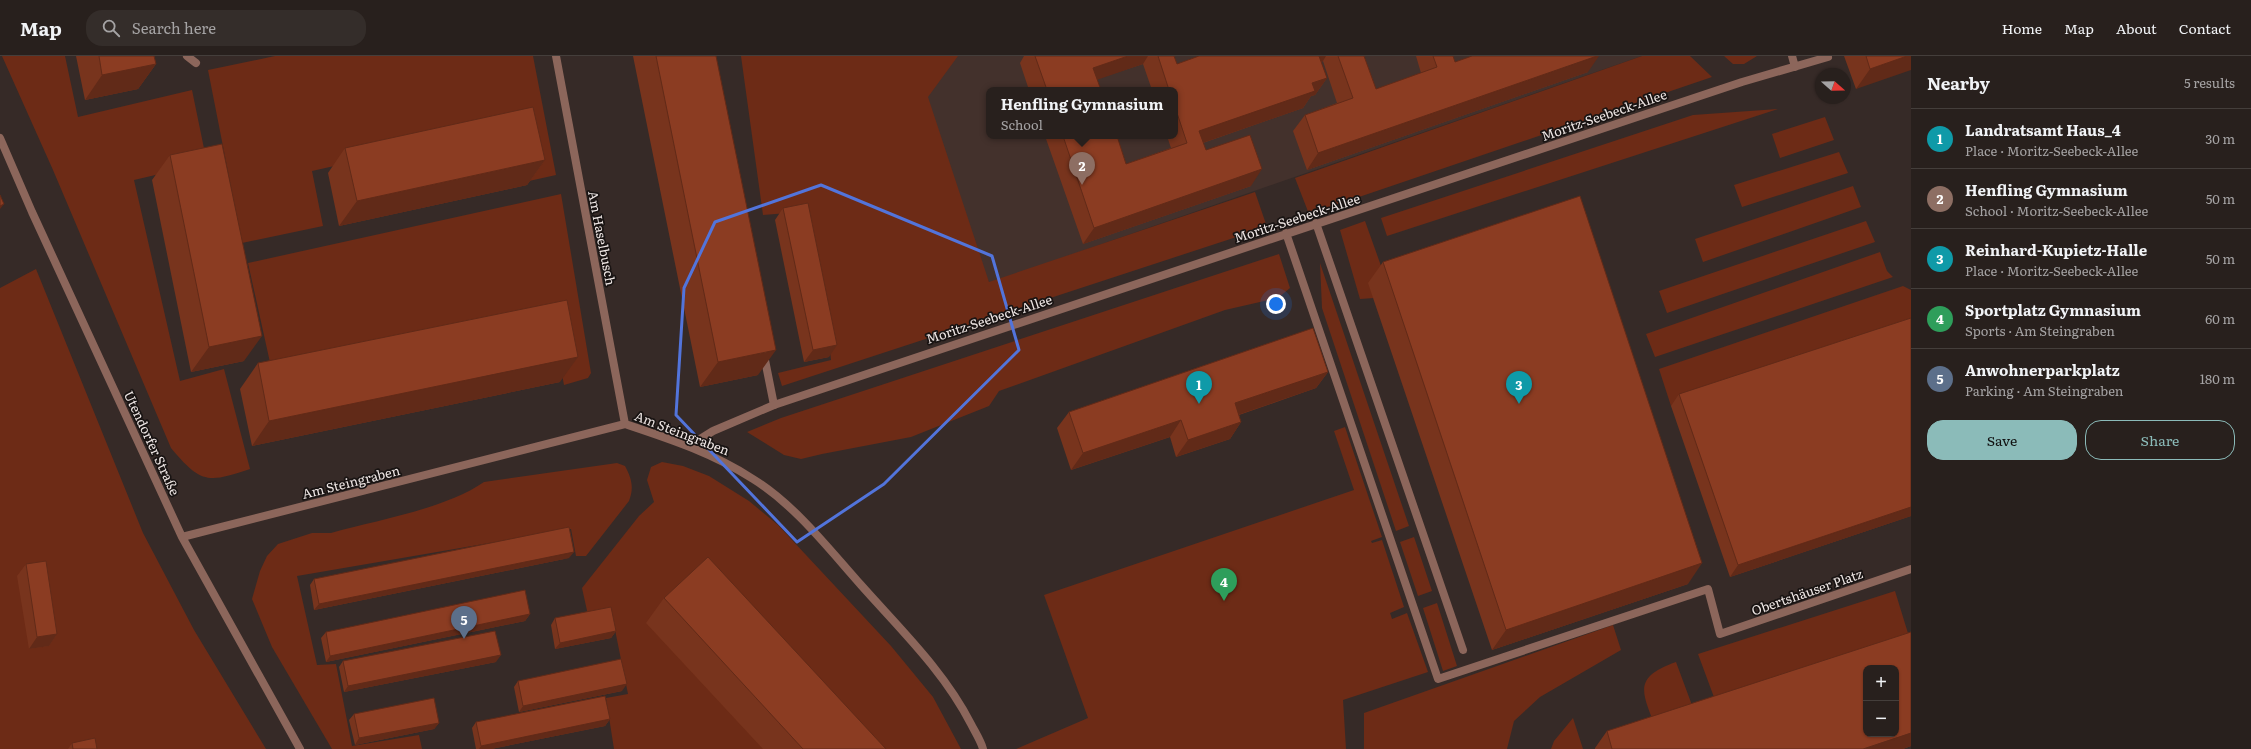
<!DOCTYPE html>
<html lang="en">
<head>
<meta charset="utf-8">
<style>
  :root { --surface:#28201d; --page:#342d2a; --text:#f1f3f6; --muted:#a5a3a4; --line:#443e3b; --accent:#8bbbb9 }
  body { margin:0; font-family:Literata,serif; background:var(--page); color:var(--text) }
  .controls { position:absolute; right:12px; bottom:12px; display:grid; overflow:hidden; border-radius:8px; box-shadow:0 1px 3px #0004 }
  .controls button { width:36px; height:36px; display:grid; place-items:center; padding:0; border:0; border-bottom:1px solid var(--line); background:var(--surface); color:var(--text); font:20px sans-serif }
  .compass { position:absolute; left:1815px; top:12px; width:36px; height:36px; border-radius:50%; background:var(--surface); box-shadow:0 1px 3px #0004; rotate:110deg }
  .you { position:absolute; left:1276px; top:248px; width:14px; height:14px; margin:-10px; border:3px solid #fff; border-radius:50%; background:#1a73e8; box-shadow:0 0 0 6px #1a73e833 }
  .badge { display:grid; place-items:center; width:26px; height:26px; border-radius:50%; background:var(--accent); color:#fff; font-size:13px; font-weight:700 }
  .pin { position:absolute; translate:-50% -33px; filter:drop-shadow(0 1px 2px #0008) }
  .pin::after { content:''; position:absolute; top:21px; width:14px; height:12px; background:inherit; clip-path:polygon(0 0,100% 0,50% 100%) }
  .popup { position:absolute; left:986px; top:31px; width:192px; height:52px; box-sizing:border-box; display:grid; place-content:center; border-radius:8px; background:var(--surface); filter:drop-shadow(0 1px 3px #0005); font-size:13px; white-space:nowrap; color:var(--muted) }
  .popup b { font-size:15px; color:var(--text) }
  .popup::after { content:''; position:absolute; left:50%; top:100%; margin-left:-8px; border:8px solid transparent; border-top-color:var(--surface) }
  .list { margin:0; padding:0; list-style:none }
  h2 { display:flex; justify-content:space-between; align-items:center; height:52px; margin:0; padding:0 16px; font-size:17px }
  h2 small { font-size:13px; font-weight:400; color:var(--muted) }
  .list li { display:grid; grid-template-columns:26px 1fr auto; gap:12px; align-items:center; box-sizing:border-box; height:60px; padding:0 16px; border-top:1px solid var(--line) }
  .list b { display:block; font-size:15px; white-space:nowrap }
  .list p { margin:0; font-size:13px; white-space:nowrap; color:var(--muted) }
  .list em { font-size:13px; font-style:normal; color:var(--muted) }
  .actions { display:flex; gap:8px; padding:12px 16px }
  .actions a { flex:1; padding:9px 0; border:1px solid var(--accent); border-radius:16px; text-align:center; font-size:14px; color:var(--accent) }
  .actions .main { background:var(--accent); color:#111 }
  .icon { flex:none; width:22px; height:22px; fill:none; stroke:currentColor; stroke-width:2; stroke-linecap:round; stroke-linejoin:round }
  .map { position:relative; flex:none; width:1911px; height:693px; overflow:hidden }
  header { display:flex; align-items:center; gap:24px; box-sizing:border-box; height:56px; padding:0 20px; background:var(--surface); border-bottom:1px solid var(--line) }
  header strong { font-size:19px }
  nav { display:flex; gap:22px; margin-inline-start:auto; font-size:14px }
  .search { width:280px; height:36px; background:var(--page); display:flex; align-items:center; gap:10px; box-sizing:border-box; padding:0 14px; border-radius:16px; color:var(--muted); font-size:15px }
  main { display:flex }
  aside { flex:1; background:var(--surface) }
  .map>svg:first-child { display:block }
  .built { fill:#43312c; fill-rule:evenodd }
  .green { fill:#6d2b16 }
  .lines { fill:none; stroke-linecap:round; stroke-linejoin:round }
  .lane { stroke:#8c665b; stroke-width:8 }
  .street { stroke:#8c665b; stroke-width:8 }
  .wall { fill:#78341d }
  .shaded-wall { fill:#612a18 }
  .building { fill:#8b3c22; stroke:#612a18; fill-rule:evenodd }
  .marked { fill:none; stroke:#5274db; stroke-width:3; stroke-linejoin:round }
  .labels { text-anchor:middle; stroke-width:3.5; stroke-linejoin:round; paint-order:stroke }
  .street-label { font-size:13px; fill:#efe7e5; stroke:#191413 }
</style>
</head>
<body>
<header>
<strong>Map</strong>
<div class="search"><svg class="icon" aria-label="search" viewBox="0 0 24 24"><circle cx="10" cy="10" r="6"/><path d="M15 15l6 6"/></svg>Search here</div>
<nav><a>Home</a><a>Map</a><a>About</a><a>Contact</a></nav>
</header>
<main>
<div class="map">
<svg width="1911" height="693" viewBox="0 0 1911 693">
  <rect width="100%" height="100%" fill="#362a27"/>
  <path class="built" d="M846 0H1642L990 227ZM989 34H1175V80H989Z"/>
  <path class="green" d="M2 0H65L78 61 192 34 207 107 134 124 180 325 224 313 250 413C208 427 201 428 171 392L53 114Z
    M275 0H533L556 119 529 125 410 93 312 115 323 170 242 187 208 14Z
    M741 0H958L928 41 989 226 1255 136 1267 171 782 330 778 317 831 304 829 286 800 156 763 159Z
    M1642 0H1690L1712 21 1309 158 1295 122Z
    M1724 0H1757L1744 8H1733Z
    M1778 53 1387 180 1381 162 1693 59Z
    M1825 61 1834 84 1780 102 1772 78Z
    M1839 96 1848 117 1742 151 1734 129Z
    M1853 130 1861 151 1703 206 1695 183Z
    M561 138 591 317 588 322 564 329 552 266 273 320 248 207Z
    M1365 165 1385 221 1374 242 1360 243 1340 174Z
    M1866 165 1875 186 1667 257 1659 235Z
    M1880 196 1887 215 1893 221 1655 301 1646 278Z
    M1279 198 1290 232 1278 242 1225 254 999 335 989 350 911 381 822 398 801 403 784 399 747 376 781 362Z
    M1320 207 1409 470 1396 475 1322 252Z
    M36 213 143 477 194 574 266 693H0V232Z
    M1903 230 1911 234V271L1671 350 1659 313Z
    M1345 371 1382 481 1371 485 1372 487 1382 484 1404 551 1390 557 1392 563 1407 557 1428 616 1343 644 1346 693H1016L1088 662 1044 539 1354 434 1334 375Z
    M662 406 683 410 709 420 749 445 778 469 891 590 933 641 961 693H614L606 642 628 638 611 554 588 559 582 532 639 460 654 446 647 424 651 411Z
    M617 407 625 410C632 423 634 432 629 445L586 500H576L571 473 297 520 317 609 336 608 352 690 419 679 422 693H332L272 591 252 543 260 515 267 500 278 488 312 477H331C377 464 445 453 484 426Z
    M1414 481 1432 535 1418 540 1400 486Z
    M1895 535 1911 587 1718 652 1698 598Z
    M1437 547 1457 610 1443 615 1423 552Z
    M1613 569 1621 594 1540 641 1514 665 1507 693H1364V657Z
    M1676 606 1696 660 1656 673C1643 637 1631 622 1676 606Z
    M1573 662 1583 693H1551L1554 685Z"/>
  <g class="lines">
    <path class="lane" d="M764 299 774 349"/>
    <path class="street" d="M187 0 196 7
      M556 0 625 368
      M1792 0 1795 11
      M0 82 32 156 182 481 300 693
      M1316 167 1463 594
      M1286 177 1438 623 1708 533 1720 578 1911 513
      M689 390 713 375 774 349 1742 26 1828 1
      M182 481 625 368C670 383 713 397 753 423 795 449 828 492 861 529 900 573 944 615 971 668 975 676 981 685 983 693"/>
  </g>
  <path class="wall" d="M76 0H154L156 8 138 33 85 44Z
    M633 0H716L758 319 700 331Z
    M1024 0H1174L1177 8 1199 0H1364L1376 33 1421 17 1416 0H1453L1455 6 1588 16 1307 114 1293 75 1305 59 1337 47 1323 5 1321 6 1327 22 1315 39 1311 40 1303 52 1203 87 1206 94 1251 130 1083 188 1045 80H1124L1123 81 1118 83 1126 108 1171 92 1167 80H1175V34H1152L1143 8 1097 23 1101 34H1029L1020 7Z
    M1844 0H1911L1856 33Z
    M345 92 545 104 527 129 339 170 328 117Z
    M170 99 244 305 191 316 152 124Z
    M783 152 829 301 804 306 775 164Z
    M1383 206 1688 528 1492 594 1368 227Z
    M258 307 560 326 252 390 240 333Z
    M1328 316 1316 332 1239 359 1241 366 1230 383 1176 401 1170 381 1071 414 1057 372 1069 356Z
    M1679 338 1911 460 1730 521 1671 350Z
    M569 502 314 554 310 529 314 523Z
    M26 508 57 578 49 590 29 593 17 520Z
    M664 542 886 693H763L646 567Z
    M530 558 525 565 326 606 321 582 326 576Z
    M555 562 616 575 611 582 555 593 551 569Z
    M343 605 496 606 344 636 339 611Z
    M518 625 622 635 519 656 514 631Z
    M354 658 439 667 434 673 355 689 349 664Z
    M610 663 605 670 491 693H476L472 672 476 666Z
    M1607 675 1911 690 1903 693H1595V692Z
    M72 687 97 693H68Z"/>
  <path class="shaded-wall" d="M1128 0H1148L1143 8 1082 29 1093 12Z
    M1313 0H1326L1323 5 1305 12Z
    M1597 0H1599L1588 16 1307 114 1318 97Z
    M1907 0H1911V14L1856 33 1870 13Z
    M156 8 138 33 85 44 102 19Z
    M1327 22 1315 39 1311 40 1303 52 1188 92 1199 75 1312 27Z
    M1108 80H1124L1123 81 1102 89Z
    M545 104 527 129 339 170 357 145Z
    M1262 113 1251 130 1083 188 1094 172Z
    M4 148 0 153V150Z
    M262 280 244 305 191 316 209 291Z
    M837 289 829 301 804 306 813 294Z
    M776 294 758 319 700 331 718 306Z
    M578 301 560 326 252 390 269 365Z
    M1328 316 1316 332 1223 364 1235 347Z
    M1181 364 1170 381 1071 414 1083 397Z
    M1241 366 1230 383 1176 401 1188 384Z
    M1911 451V460L1730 521 1738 509Z
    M574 496 569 502 314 554 319 548Z
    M1702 507 1688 528 1492 594 1506 574Z
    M530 558 525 565 326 606 330 600Z
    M616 575 611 582 555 593 560 587Z
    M57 578 49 590 29 593 37 581Z
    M501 599 496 606 344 636 348 630Z
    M627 628 622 635 519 656 523 650Z
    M610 663 605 670 491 693H479L481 690Z
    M439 667 434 673 355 689 359 682Z
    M1911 677V690L1903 693H1863Z"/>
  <path class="building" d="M99 0H154L156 8 102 19Z
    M656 0H716L776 294 718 306Z
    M1035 0H1128L1093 12 1101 34H1047Z
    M1158 0H1174L1177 8 1199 0H1319L1327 22 1312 27 1315 35 1199 75 1206 94 1250 79 1262 113 1094 172 1063 80H1117L1126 108 1187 87 1175 51V34H1169Z
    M1338 0H1364L1376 33 1437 11 1433 0H1453L1455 6 1472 0H1597L1318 97 1305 59 1353 42Z
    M1866 0H1907L1870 13Z
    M533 51 545 104 357 145 345 92Z
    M222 88 262 280 209 291 170 99Z
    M0 139 4 148 0 150Z
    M1580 140 1702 507 1506 574 1383 206Z
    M808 147 837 289 813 294 783 152Z
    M567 244 578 301 269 365 258 307Z
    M1911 262V451L1738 509 1679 338Z
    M1313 272 1328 316 1235 347 1241 366 1188 384 1181 364 1083 397 1069 356Z
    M569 471 574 496 319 548 314 523Z
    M708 501 886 693H803L664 542Z
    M46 505 57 578 37 581 26 508Z
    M525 534 530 558 330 600 326 576Z
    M611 551 616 575 560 587 555 562Z
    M495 575 501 599 348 630 343 605Z
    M1911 576V677L1863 693H1612L1607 675ZM1866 612H1896V678H1866Z
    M621 603 627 628 523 650 518 625Z
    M605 640 610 663 481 690 476 666Z
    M434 642 439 667 359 682 354 658Z
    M95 682 97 693H73L72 687Z"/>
  <path class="marked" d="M821 129 992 200 1019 294 884 428 797 486 676 359 684 232 715 166Z"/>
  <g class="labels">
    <g class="street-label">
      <text transform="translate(1604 59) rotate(-19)" y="5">Moritz-Seebeck-Allee</text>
      <text transform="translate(1297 162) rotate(-18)" y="5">Moritz-Seebeck-Allee</text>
      <text transform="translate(602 182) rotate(79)" y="5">Am Haselbusch</text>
      <text transform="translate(989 263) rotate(-18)" y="5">Moritz-Seebeck-Allee</text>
      <text transform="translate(682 377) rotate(21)" y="5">Am Steingraben</text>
      <text transform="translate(152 387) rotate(65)" y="5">Utendorfer Straße</text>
      <text transform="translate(351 426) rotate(-14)" y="5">Am Steingraben</text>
      <text transform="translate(1807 536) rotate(-19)" y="5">Obertshäuser Platz</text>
    </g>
  </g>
</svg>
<div class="controls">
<button>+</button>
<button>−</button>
</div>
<svg class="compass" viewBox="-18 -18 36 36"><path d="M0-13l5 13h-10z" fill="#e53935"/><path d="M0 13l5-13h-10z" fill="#a5a3a4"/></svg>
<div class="you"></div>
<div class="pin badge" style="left:1199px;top:348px;background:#0f9aa8">1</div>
<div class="pin badge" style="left:1082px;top:129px;background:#8d6e63">2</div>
<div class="popup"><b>Henfling Gymnasium</b>School</div>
<div class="pin badge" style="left:1519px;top:348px;background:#0f9aa8">3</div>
<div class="pin badge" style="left:1224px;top:545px;background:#2e9e5b">4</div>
<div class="pin badge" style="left:464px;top:583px;background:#5c6f8a">5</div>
</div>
<aside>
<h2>Nearby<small>5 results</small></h2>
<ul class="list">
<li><span class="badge" style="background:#0f9aa8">1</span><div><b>Landratsamt Haus_4</b><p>Place · Moritz-Seebeck-Allee</p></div><em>30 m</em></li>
<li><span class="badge" style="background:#8d6e63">2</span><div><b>Henfling Gymnasium</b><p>School · Moritz-Seebeck-Allee</p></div><em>50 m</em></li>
<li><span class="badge" style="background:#0f9aa8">3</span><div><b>Reinhard-Kupietz-Halle</b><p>Place · Moritz-Seebeck-Allee</p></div><em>50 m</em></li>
<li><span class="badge" style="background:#2e9e5b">4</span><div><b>Sportplatz Gymnasium</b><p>Sports · Am Steingraben</p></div><em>60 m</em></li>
<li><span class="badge" style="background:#5c6f8a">5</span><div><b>Anwohnerparkplatz</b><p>Parking · Am Steingraben</p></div><em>180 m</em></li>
</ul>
<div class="actions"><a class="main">Save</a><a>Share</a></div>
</aside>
</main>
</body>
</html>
